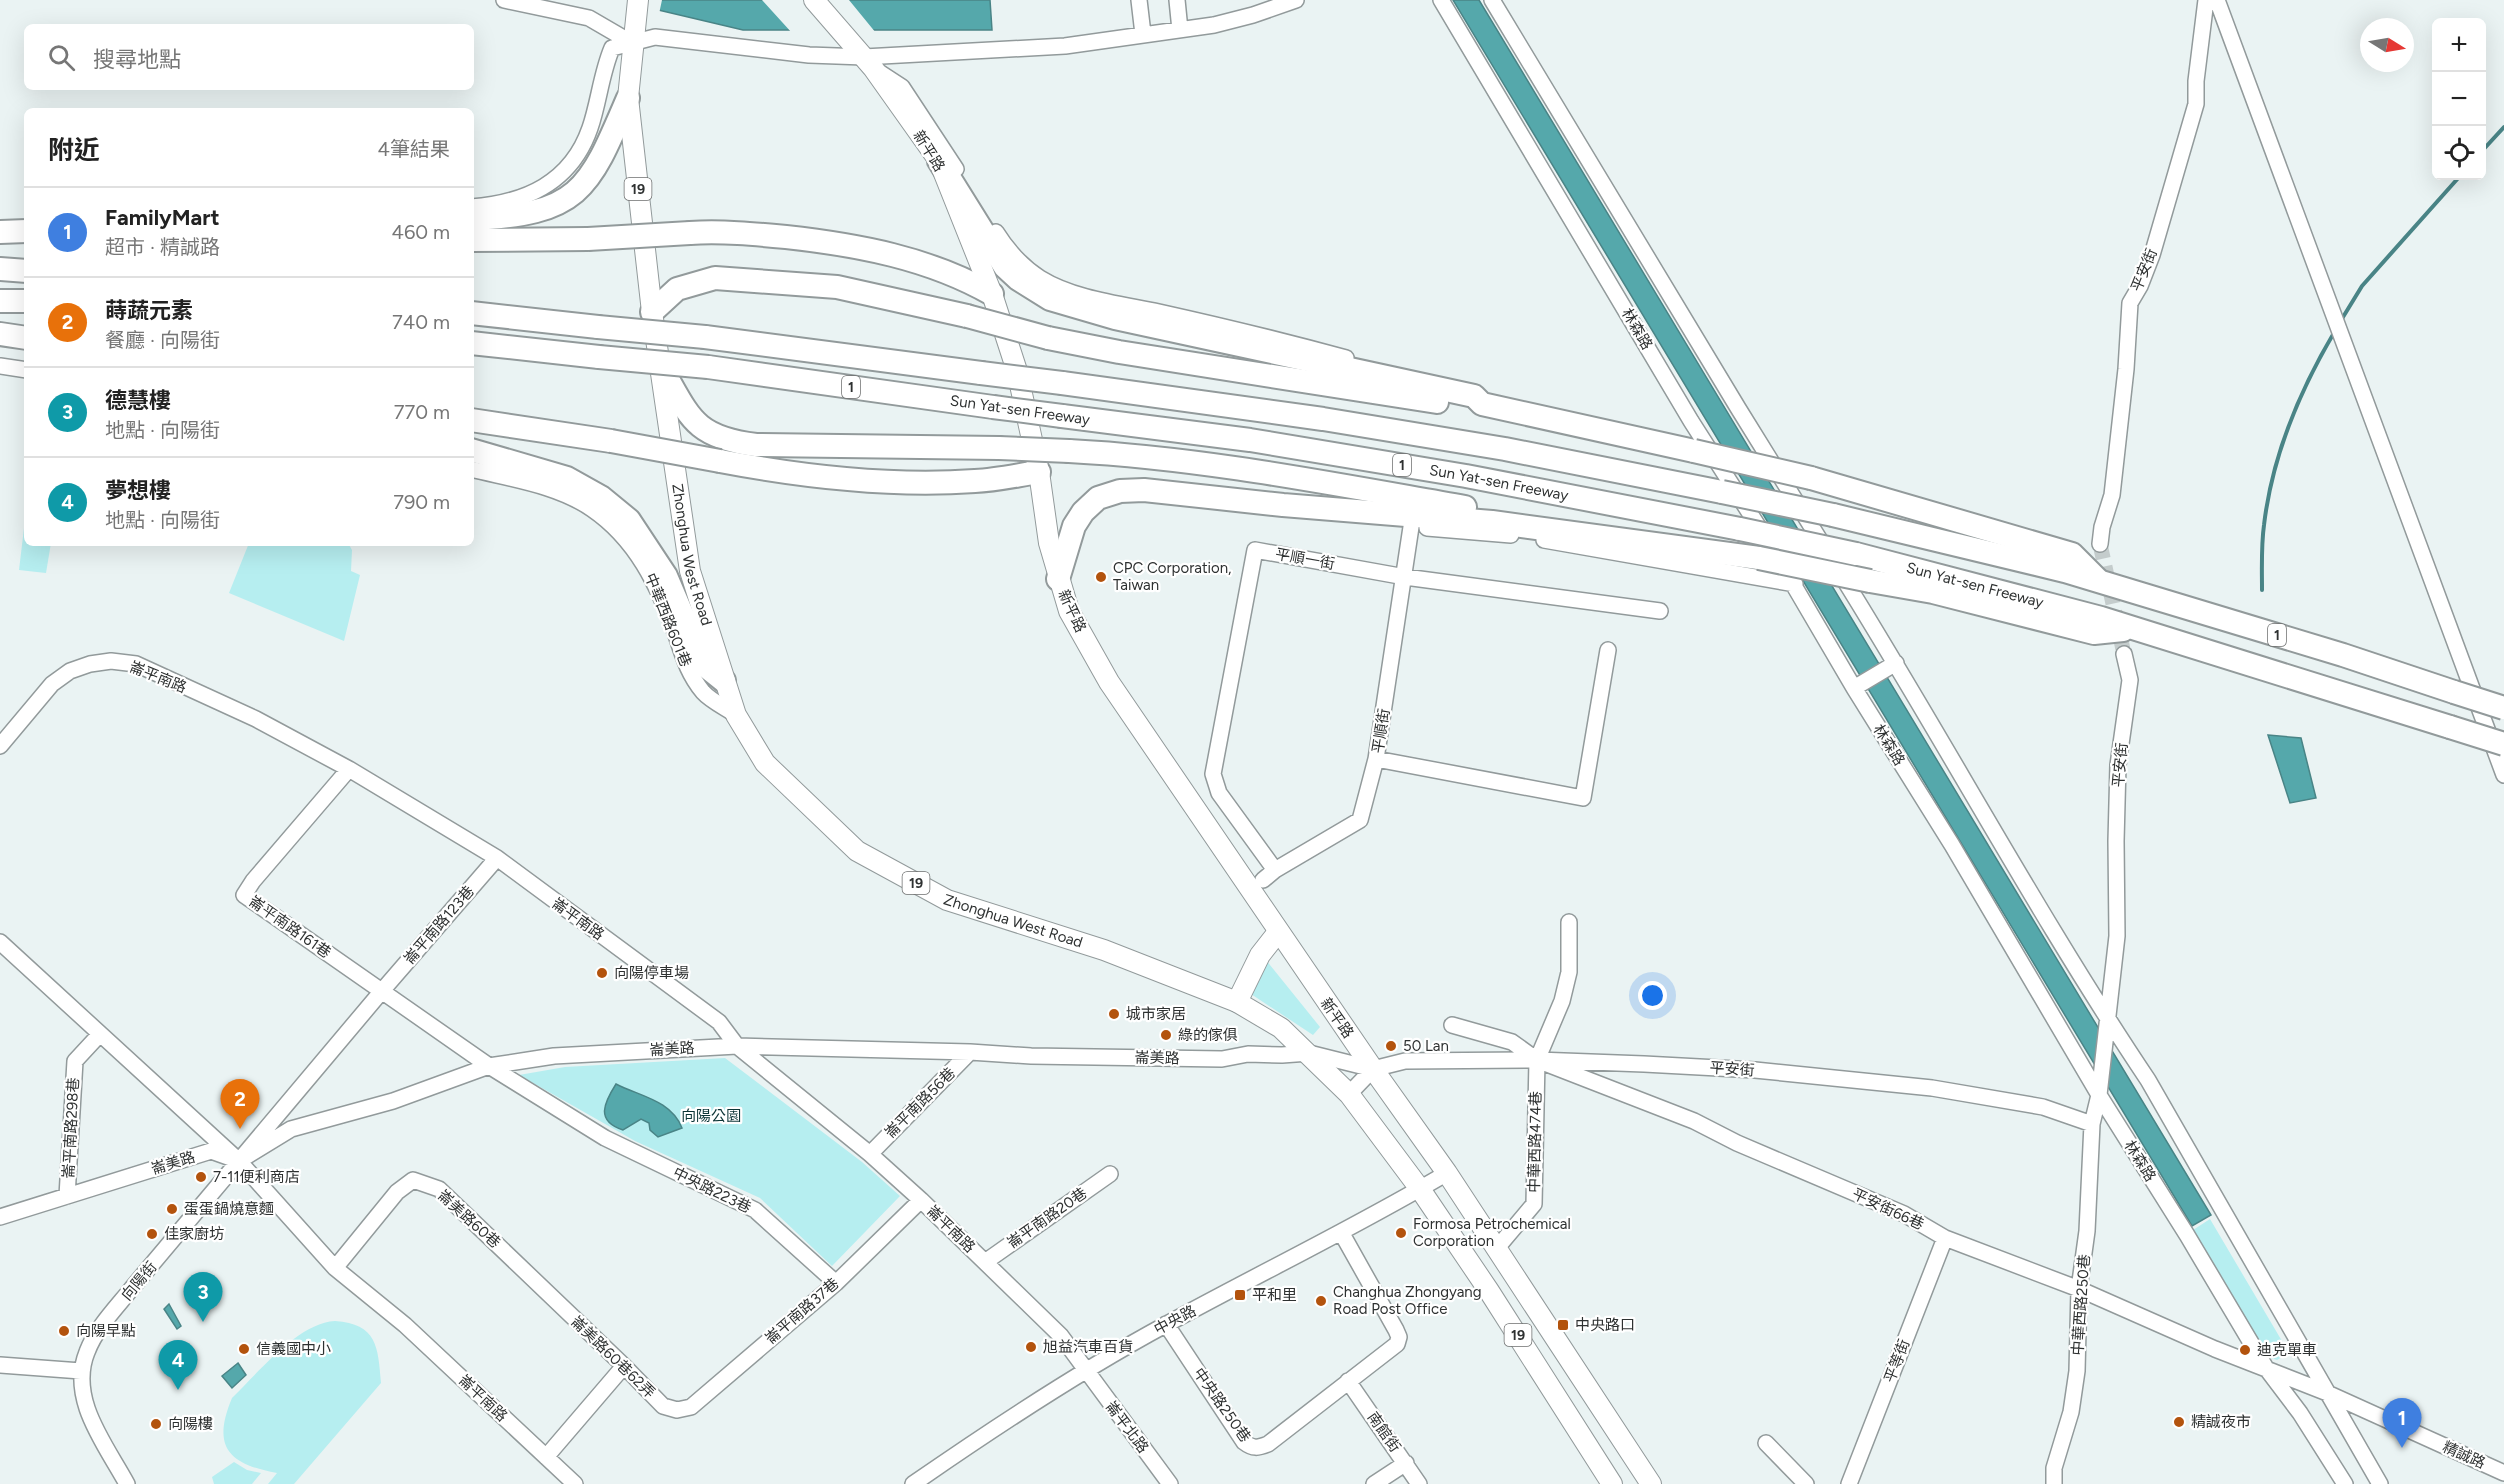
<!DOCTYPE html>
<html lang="zh-TW">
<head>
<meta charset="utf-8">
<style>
  :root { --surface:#fff; --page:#f2f2f2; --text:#222; --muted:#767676; --line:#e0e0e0; --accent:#b3530d }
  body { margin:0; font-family:Figtree,"Noto Sans TC",sans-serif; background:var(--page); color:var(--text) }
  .controls { position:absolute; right:18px; top:18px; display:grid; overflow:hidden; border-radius:9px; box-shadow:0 6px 24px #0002 }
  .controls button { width:54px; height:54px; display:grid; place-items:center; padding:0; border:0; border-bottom:2px solid var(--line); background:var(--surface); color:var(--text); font:30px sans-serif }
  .compass { position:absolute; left:2360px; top:18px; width:54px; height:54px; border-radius:50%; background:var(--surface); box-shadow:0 6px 24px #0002; rotate:101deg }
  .you { position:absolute; left:1653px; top:996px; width:21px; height:21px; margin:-15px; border:4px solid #fff; border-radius:50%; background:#1a73e8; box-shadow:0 0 0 9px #1a73e833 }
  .badge { display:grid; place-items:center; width:39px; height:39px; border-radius:50%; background:var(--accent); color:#fff; font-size:20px; font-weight:700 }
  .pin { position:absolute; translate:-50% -50px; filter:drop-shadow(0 2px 3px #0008) }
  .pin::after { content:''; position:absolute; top:32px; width:21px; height:18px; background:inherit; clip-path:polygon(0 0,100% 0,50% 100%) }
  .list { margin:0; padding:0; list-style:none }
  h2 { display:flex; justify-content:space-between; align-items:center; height:78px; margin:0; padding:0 24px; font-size:26px }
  h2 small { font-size:20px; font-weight:400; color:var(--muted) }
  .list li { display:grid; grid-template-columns:39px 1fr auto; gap:18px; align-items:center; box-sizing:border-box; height:90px; padding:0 24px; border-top:2px solid var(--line) }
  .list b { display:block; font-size:22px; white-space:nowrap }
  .list p { margin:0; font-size:20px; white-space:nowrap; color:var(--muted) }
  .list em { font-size:20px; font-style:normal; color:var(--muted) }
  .icon { flex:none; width:33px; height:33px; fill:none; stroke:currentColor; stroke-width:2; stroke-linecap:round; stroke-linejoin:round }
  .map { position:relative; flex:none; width:2504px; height:1484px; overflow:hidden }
  .search { position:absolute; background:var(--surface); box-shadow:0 6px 24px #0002; left:24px; top:24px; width:450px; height:66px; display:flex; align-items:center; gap:15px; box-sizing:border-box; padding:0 21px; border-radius:9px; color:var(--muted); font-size:22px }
  .panel { position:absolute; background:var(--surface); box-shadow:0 6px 24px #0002; left:24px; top:108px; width:450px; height:438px; border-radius:9px }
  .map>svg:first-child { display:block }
  .green { fill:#b6eef0 }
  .water { fill:#55a8ab; stroke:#498486; stroke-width:1.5 }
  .pier { fill:#eaf3f3 }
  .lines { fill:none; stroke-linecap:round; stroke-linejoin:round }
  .stream { stroke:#498486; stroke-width:4 }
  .minor-tunnel { stroke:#c4cccc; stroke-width:15; stroke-dasharray:15 8; stroke-linecap:butt }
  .minor-casing { stroke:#929a9b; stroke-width:18 }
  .major-casing { stroke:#929a9b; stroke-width:22 }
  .highway-casing { stroke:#929a9b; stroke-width:26 }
  .minor { stroke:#fff; stroke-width:15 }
  .major { stroke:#fff; stroke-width:20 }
  .highway { stroke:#fff; stroke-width:22 }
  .highway-bridge-casing { stroke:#929a9b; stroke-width:26; stroke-linecap:butt }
  .highway-bridge { stroke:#fff; stroke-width:22 }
  .poi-dot { fill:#b3530d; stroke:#fff; stroke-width:2 }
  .labels { text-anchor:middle; stroke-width:4.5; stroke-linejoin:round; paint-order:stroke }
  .shield { fill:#fff; stroke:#6d6f6f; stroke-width:1.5 }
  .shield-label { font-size:14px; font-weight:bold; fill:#2e3131 }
  .street-label { font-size:15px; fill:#2e3131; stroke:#fff }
  .poi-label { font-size:15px; fill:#2e3131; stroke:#fff; text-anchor:start }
  .park-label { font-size:15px; fill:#0c3537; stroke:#fff }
</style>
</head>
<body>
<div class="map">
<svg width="2504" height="1484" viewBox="0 0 2504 1484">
  <rect width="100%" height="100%" fill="#eaf3f3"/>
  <path class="green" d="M27 503V543H51L46 573 19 570Z
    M249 543H348L352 550 351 571 360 575 344 641 229 593Z
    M1266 960 1320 1027 1313 1035 1248 992Z
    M725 1058 862 1162 900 1196 832 1266 760 1198 635 1141 519 1075 565 1067Z
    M2210 1219 2289 1353 2277 1360 2262 1355 2190 1232Z
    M335 1321C377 1324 378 1346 381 1383L294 1484H268L277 1473C227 1464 212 1446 232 1398 259 1372 298 1323 335 1321Z
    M234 1462 247 1470 261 1473 252 1484H214L212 1477Z"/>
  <path class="water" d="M616 0H990L992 30H743Z
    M1453 0H1479L2211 1215 2192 1226Z
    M2268 735 2301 738 2316 798 2290 803Z
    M616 1084C639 1096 671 1100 682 1128L658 1137 650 1130 649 1123 641 1119 623 1130C595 1121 604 1103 616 1084Z
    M169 1304 181 1326 177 1329 164 1309Z
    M238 1363 246 1375 232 1388 222 1376Z"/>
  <path class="pier" d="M613 0H662L659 14 615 3Z
    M762 0H849L876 33H792Z"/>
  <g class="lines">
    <path class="stream" d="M2482 151 2504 127
      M2340 322 2362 286 2460 176
      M2262 590C2262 569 2261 546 2264 525 2272 457 2300 390 2335 331"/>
    <path class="minor-tunnel" d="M2100 544 2124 654"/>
    <defs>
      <path id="minor" d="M504 0 589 18 632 43
        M1139 0 1143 34
        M1177 0 1180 30
        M1441 0 1691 421 1765 537
        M1492 0 1738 408 1826 550
        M2217 0 2504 775
        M879 72 902 87 956 169
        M471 207C525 203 571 183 590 128 599 102 601 74 612 48L655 37 809 55 864 57 1065 46 1214 25 1253 15 1296 0
        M996 232C1008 251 1021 266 1040 278 1074 299 1121 304 1159 312 1222 326 1284 341 1346 358
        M0 366 27 370
        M471 469C511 479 557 485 592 509 636 539 658 585 676 635 683 656 688 674 703 692 711 701 726 708 736 715
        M1427 528 1511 535
        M1544 540 1795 584
        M2100 544 2102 527 2112 495 2126 369 2130 303 2140 286 2152 255 2196 104V81L2206 0
        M1779 560 1854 688 1952 845 2099 1095 2187 1235 2266 1368 2300 1413 2345 1484
        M1840 573C1945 741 2038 916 2148 1080L2380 1484
        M1854 688 1896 663
        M0 746 52 684 70 671 90 664 111 661 136 664 256 719 349 769 497 858 719 1022 737 1046 870 1154 921 1200 1061 1336 1170 1484
        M1376 759 1583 798 1608 650
        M349 769 253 881 244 895 489 1066 605 1138 755 1210 836 1283
        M1275 870 1219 793 1213 774 1255 550 1405 577 1660 611
        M1263 880 1275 870 1360 820 1376 759 1411 527
        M0 942 239 1161 335 1268 405 1325 575 1484
        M1452 1025 1512 1042 1537 1060 1694 1121 1737 1143 1904 1214 1945 1238 2079 1289 2215 1349 2325 1392 2504 1473
        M1349 1094 1373 1069 1405 1061 1537 1060 1644 1064 1755 1070 1932 1088 2043 1107 2092 1124 2099 1095 2117 936 2116 841 2118 765 2130 680 2124 654
        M870 1154 970 1052
        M67 1196 75 1061 100 1034
        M0 1217 211 1151 239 1161 291 1129 393 1101 489 1066 554 1056 737 1046 970 1052 1031 1056 1222 1059 1248 1054 1282 1055 1309 1053 1373 1069
        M1497 1248 1534 1204 1537 1060 1562 1001 1569 972V922
        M985 1262 1110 1174
        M335 1268 397 1192 413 1180 439 1189 624 1366 663 1406 677 1410 691 1407 836 1283 921 1200
        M1166 1324 1244 1442C1253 1449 1258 1448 1268 1444L1397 1344 1399 1337 1396 1330 1341 1232
        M0 1365 81 1371
        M1348 1381 1419 1484
        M1766 1443 1806 1484
        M546 1457 624 1366
        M127 1484C106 1445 68 1399 87 1352 96 1328 116 1308 132 1288L381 992 497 858
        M913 1484C995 1427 1078 1372 1167 1324 1260 1273 1356 1227 1447 1173
        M1374 1484 1406 1463
        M1849 1484 1945 1238
        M2054 1484V1468L2071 1412 2077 1371 2079 1289 2087 1231 2092 1124"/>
      <g id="major">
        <path id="s1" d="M638 0 628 98 652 312 690 571 736 715 765 763 857 851 947 900 1104 950 1237 1002 1281 1028 1349 1094 1420 1189 1489 1291 1612 1484"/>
        <path d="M814 0 873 68 939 161 992 294 1017 371 1039 472 1049 543 1069 611 1109 682 1373 1069 1447 1173 1651 1484"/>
        <path d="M1237 1002 1260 955 1278 932"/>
      </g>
      <g id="highway">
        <path d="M939 161 1005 267 1018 279 1050 299 1115 318 1474 396 1482 404 1694 451"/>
        <path d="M471 219C579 214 588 192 628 98"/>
        <path d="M0 232 27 231"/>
        <path d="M690 233C722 231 754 234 786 237 858 245 929 258 992 294"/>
        <path d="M471 240 588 239"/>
        <path d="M0 269 27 271"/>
        <path d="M0 301H27"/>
        <path d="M652 312 677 289 715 278 837 287 967 316"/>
        <path d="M471 313 598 327"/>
        <path d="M0 334 27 338"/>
        <path d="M705 337 981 373"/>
        <path d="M1048 338 1119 352 1437 402"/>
        <path d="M471 343 599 357"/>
        <path d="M661 367C690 417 693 437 756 445L999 448"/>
        <path d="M708 367 993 407"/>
        <path d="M1062 383 1323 419 1505 449 1722 492"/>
        <path id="s2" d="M1062 416 1250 440 1466 476 1740 529"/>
        <path d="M471 420 611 441"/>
        <path d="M471 450 567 478 601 497 629 520 666 576 704 665 724 681"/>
        <path d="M1069 451C1203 458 1333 484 1465 507"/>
        <path d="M720 461C804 477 890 487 975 481 997 480 1018 475 1039 472"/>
        <path d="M1811 478 2072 554 2097 579"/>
        <path d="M1833 515 2065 571 2343 655 2454 692"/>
        <path id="s3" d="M1856 554 2101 618 2450 727"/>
        <path d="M1058 579 1074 526 1083 512 1098 498 1120 491 1144 490 1283 505 1492 522 1759 558"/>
        <path d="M1870 581 1933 592 2094 633 2123 630"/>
      </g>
    </defs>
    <use href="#minor" class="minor-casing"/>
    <use href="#major" class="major-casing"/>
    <use href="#highway" class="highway-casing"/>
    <use href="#minor" class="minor"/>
    <use href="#major" class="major"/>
    <use href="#highway" class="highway"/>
    <defs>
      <path id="highway-bridge" d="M588 239 690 233
        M967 316 1048 338
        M598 327 705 337
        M599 357 708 367
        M981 373 1062 383
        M993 407 1062 416
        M611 441 720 461
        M999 448 1069 451
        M1694 451 1811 478
        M1722 492 1833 515
        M1740 529 1856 554
        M1759 558 1870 581
        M2454 692 2504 708
        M2450 727 2504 744"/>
    </defs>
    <use href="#highway-bridge" class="highway-bridge-casing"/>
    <use href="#highway-bridge" class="highway-bridge"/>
  </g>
  <g class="poi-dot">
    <circle cx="1101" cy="577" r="6"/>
    <circle cx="602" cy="973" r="6"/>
    <circle cx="1114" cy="1014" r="6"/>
    <circle cx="1166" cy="1035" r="6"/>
    <circle cx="1391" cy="1046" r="6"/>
    <circle cx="201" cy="1177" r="6"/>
    <circle cx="172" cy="1209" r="6"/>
    <circle cx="1401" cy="1233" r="6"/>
    <circle cx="152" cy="1234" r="6"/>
    <rect x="1234" y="1289" width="12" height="12" rx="3"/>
    <circle cx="1321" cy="1301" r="6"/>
    <rect x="1557" y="1319" width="12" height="12" rx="3"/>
    <circle cx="64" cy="1331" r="6"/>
    <circle cx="1031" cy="1347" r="6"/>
    <circle cx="244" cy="1349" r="6"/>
    <circle cx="2245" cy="1350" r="6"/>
    <circle cx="2179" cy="1422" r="6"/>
    <circle cx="156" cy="1424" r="6"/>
  </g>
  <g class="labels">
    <g class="shield">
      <rect x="624.5" y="178" width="27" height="22" rx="4.5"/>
      <rect x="842" y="376" width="18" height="22" rx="4.5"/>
      <rect x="1393" y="454" width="18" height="22" rx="4.5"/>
      <rect x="2268" y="624" width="18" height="22" rx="4.5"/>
      <rect x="902.5" y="872" width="27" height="22" rx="4.5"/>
      <rect x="1504.5" y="1324" width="27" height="22" rx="4.5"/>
    </g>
    <g class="shield-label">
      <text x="638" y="194">19</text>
      <text x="851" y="392">1</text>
      <text x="1402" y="470">1</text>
      <text x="2277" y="640">1</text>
      <text x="916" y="888">19</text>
      <text x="1518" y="1340">19</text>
    </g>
    <g class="street-label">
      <text transform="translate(929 151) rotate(58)" y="5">新平路</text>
      <text transform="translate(2144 270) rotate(-68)" y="5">平安街</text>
      <text transform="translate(1637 329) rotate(59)" y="5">林森路</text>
      <text transform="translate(1020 410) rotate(8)" y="5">Sun Yat-sen Freeway</text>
      <text dy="5" stroke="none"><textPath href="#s2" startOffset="442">Sun Yat-sen Freeway</textPath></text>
      <text dy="5" stroke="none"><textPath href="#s1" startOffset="560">Zhonghua West Road</textPath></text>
      <text transform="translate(1305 559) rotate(10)" y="5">平順一街</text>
      <text dy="5" stroke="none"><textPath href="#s3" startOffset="123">Sun Yat-sen Freeway</textPath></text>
      <text transform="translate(1072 611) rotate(65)" y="5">新平路</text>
      <text transform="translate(668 620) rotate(68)" y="5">中華西路601巷</text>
      <text transform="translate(158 677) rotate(22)" y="5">崙平南路</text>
      <text transform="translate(1381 731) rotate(-81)" y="5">平順街</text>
      <text transform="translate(1889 745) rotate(58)" y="5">林森路</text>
      <text transform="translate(2120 765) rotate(-85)" y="5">平安街</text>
      <text transform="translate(578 919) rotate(36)" y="5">崙平南路</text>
      <text dy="5" stroke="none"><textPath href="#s1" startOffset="1082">Zhonghua West Road</textPath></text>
      <text transform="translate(439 925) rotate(-49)" y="5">崙平南路123巷</text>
      <text transform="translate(290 927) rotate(35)" y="5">崙平南路161巷</text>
      <text transform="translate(1337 1018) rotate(55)" y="5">新平路</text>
      <text transform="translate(672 1049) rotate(-3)" y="5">崙美路</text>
      <text transform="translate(1157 1058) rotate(1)" y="5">崙美路</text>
      <text transform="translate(1732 1069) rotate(4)" y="5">平安街</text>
      <text transform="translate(920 1103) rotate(-45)" y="5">崙平南路56巷</text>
      <text transform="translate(71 1128) rotate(-87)" y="5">崙平南路298巷</text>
      <text transform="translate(1535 1142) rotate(-89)" y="5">中華西路474巷</text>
      <text transform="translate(2140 1161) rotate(58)" y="5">林森路</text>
      <text transform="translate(173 1163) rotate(-17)" y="5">崙美路</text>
      <text transform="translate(712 1190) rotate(26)" y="5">中央路223巷</text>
      <text transform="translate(1888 1209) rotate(25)" y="5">平安街66巷</text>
      <text transform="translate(1047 1218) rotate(-35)" y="5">崙平南路20巷</text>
      <text transform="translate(469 1219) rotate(42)" y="5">崙美路60巷</text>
      <text transform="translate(951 1229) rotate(44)" y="5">崙平南路</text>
      <text transform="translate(139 1281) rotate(-50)" y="5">向陽街</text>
      <text transform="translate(2081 1305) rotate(-86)" y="5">中華西路250巷</text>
      <text transform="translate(802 1311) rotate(-41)" y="5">崙平南路37巷</text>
      <text transform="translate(1175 1320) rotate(-28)" y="5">中央路</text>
      <text transform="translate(613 1357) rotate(44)" y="5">崙美路60巷62弄</text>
      <text transform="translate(1897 1361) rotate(-69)" y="5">平等街</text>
      <text transform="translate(483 1398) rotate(43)" y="5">崙平南路</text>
      <text transform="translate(1222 1405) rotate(55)" y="5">中央路250巷</text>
      <text transform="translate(1127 1427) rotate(53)" y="5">崙平北路</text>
      <text transform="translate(1384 1432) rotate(55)" y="5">南館街</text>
      <text transform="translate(2464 1455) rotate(24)" y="5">精誠路</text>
    </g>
    <g class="poi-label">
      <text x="1113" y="573">CPC Corporation,<tspan x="1113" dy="17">Taiwan</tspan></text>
      <text x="614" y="978">向陽停車場</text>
      <text x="1126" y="1019">城市家居</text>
      <text x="1178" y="1040">綠的傢俱</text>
      <text x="1403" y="1051">50 Lan</text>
      <text x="213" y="1182">7-11便利商店</text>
      <text x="184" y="1214">蛋蛋鍋燒意麵</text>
      <text x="1413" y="1229">Formosa Petrochemical<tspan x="1413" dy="17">Corporation</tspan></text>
      <text x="164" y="1239">佳家廚坊</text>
      <text x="1333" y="1297">Changhua Zhongyang<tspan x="1333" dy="17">Road Post Office</tspan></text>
      <text x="1252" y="1300">平和里</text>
      <text x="1575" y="1330">中央路口</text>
      <text x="76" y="1336">向陽早點</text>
      <text x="1043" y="1352">旭益汽車百貨</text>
      <text x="256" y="1354">信義國中小</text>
      <text x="2257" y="1355">迪克單車</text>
      <text x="2191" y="1427">精誠夜市</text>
      <text x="168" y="1429">向陽樓</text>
    </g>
    <g class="park-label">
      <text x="711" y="1121">向陽公園</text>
    </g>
  </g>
</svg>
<div class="controls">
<button>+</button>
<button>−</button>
<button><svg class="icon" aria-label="locate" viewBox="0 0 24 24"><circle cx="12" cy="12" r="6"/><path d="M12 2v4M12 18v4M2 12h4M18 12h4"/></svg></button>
</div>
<svg class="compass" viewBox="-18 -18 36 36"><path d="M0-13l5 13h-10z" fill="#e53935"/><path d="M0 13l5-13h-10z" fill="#767676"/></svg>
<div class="you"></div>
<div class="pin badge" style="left:2402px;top:1448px;background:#3f7fe0">1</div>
<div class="pin badge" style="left:240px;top:1129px;background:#e8710a">2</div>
<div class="pin badge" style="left:203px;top:1322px;background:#0f9aa8">3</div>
<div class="pin badge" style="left:178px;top:1390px;background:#0f9aa8">4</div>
<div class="search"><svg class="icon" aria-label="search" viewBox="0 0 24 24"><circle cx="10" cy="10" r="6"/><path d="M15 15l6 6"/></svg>搜尋地點</div>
<section class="panel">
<h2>附近<small>4筆結果</small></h2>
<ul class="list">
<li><span class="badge" style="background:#3f7fe0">1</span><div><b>FamilyMart</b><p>超市 · 精誠路</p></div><em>460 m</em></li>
<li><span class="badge" style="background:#e8710a">2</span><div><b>蒔蔬元素</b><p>餐廳 · 向陽街</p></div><em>740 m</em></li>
<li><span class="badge" style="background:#0f9aa8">3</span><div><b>德慧樓</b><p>地點 · 向陽街</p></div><em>770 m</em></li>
<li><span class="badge" style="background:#0f9aa8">4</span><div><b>夢想樓</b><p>地點 · 向陽街</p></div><em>790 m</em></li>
</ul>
</section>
</div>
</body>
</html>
